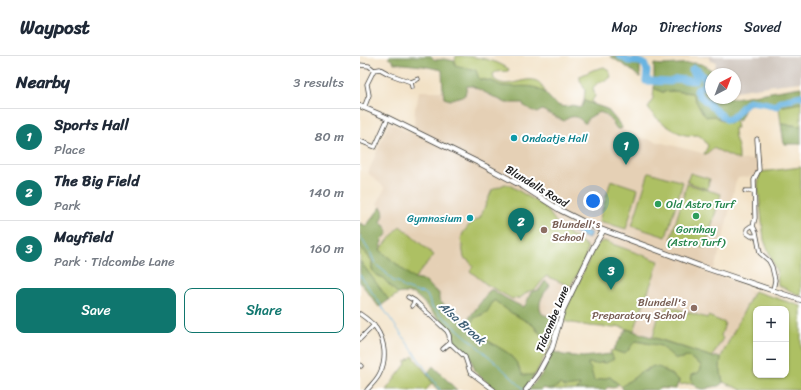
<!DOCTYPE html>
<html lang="en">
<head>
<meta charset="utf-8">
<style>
  :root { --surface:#fff; --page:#f6f6f7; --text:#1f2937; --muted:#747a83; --line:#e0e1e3; --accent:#0f766e }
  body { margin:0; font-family:Sriracha,sans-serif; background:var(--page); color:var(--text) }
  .controls { position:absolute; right:12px; bottom:12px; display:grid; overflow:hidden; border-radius:8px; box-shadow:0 1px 3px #0004 }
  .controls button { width:36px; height:36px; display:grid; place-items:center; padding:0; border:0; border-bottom:1px solid var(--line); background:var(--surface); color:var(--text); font:20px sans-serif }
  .compass { position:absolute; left:345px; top:12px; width:36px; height:36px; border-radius:50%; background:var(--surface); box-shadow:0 1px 3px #0004; rotate:42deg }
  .you { position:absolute; left:233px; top:145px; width:14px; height:14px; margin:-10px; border:3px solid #fff; border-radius:50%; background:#1a73e8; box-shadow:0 0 0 6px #1a73e833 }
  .badge { display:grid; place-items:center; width:26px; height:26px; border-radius:50%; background:var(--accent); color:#fff; font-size:13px; font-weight:700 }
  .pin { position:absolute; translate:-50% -33px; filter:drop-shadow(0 1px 2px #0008) }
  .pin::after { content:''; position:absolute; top:21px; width:14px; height:12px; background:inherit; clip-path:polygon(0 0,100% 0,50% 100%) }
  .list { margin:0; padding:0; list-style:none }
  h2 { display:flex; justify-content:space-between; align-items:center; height:52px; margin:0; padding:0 16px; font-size:17px }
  h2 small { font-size:13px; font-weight:400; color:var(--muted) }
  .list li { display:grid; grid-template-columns:26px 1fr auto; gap:12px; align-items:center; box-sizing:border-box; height:56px; padding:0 16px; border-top:1px solid var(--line) }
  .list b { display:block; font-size:15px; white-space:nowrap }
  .list p { margin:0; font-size:13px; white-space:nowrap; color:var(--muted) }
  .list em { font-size:13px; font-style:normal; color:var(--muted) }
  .actions { display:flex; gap:8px; padding:12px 16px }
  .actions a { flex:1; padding:9px 0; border:1px solid var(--accent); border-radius:8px; text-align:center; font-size:14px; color:var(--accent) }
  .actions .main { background:var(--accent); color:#fff }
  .map { position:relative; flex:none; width:441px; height:334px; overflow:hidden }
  header { display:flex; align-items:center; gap:24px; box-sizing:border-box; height:56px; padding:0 20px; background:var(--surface); border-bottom:1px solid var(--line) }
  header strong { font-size:19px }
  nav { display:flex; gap:22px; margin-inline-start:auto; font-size:14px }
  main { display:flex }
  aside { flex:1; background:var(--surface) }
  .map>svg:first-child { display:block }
  .built { fill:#e5d0b5; fill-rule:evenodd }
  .industrial { fill:#ccc2b9 }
  .green { fill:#adc064; stroke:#646e40; fill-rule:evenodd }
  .forest { fill:#8aa65a; stroke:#53613b }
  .water { fill:#69b4e1; stroke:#42687e }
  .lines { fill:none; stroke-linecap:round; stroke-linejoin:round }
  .stream { stroke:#69b4e1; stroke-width:1 }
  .river { stroke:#69b4e1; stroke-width:7 }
  .minor-casing { stroke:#3c3a35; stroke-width:5 }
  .tertiary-casing { stroke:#3c3a35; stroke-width:6 }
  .minor { stroke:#fff; stroke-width:3.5 }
  .tertiary { stroke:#fff; stroke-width:4.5 }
  .culture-dot { fill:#0f9aa8; stroke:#fff; stroke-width:1.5 }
  .leisure-dot { fill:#2e9e5b; stroke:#fff; stroke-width:1.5 }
  .education-dot { fill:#8d6e63; stroke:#fff; stroke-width:1.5 }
  .labels { text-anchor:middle; stroke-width:4; stroke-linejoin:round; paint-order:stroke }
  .culture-label { font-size:11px; fill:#0d838f; stroke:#fff; text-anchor:start }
  .street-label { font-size:11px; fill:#1c1c1c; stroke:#fff }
  .leisure-label { font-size:11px; fill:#27864d; stroke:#fff; text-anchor:start }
  .education-label { font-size:11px; fill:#785e54; stroke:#fff; text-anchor:start }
  .water-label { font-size:12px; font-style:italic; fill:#3f6075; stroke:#fff }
</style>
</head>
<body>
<header>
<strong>Waypost</strong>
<nav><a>Map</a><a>Directions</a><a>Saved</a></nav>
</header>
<main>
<aside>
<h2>Nearby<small>3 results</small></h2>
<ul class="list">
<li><span class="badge">1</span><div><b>Sports Hall</b><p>Place</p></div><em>80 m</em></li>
<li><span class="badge">2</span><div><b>The Big Field</b><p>Park</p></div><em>140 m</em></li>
<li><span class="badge">3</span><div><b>Mayfield</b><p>Park · Tidcombe Lane</p></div><em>160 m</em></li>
</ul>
<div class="actions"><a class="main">Save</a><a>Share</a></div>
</aside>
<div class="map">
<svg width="441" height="334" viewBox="0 0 441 334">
  <rect width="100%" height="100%" fill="#fff"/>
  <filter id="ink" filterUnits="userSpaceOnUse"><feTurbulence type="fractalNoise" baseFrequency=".025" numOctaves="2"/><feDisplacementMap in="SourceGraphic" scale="8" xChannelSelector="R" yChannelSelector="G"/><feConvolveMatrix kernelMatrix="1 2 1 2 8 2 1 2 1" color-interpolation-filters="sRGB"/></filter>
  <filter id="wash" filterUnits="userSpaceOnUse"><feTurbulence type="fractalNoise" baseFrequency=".012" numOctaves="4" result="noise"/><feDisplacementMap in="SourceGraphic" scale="16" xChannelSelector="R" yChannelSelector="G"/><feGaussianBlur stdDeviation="0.9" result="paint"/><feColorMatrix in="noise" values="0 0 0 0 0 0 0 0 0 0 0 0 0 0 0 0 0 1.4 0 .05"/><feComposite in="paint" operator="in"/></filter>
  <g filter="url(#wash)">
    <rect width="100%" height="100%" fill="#f2e1c5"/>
    <path class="built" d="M82 14 140 30 186 39 192 46 199 49 208 51 213 49 219 52 222 50 224 45 234 48 247 53 259 67 269 81 276 84 283 82 346 98 353 92 379 104 401 103 402 108 401 116 441 111V240L418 229 417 217 404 184 397 126 394 120 378 122 376 125 361 191 355 210 351 217 378 227 394 235 441 250V334H382L363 326 352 305 274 275 257 270 255 272 229 270 212 268 128 238 104 269 1 177 21 151 17 148 25 132 8 117 29 66 51 77 54 71 55 52 57 47 59 35H83ZM396 253H426V319H396Z"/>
    <path class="industrial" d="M327 0H441V26L421 28 375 35V18H359L355 11 356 6 350 5 349 1Z"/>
    <path class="green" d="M96 0C115 0 134 3 149 13L148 15 136 16 133 18 134 23C151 39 177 6 186 39L180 33 170 31 140 30 132 25 119 23 94 9Z
      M244 11 249 14 251 21 246 25C239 25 237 27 233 32L235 40 232 45 234 48 224 45 225 34 220 24V20L233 14Z
      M294 32 302 36 313 35 332 37 354 60 362 65 375 63 377 72H374C374 81 376 84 378 91 379 95 379 101 379 104L353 92 346 98H344L348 90C337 72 336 83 322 78 311 74 294 62 288 52L293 42Z
      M432 47H441V70L421 68 419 51Z
      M441 111V240L418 229 417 217 404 184 398 130 400 116Z
      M289 116 323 126 306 181 272 170Z
      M330 117 350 123 347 133 327 126Z
      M251 124 278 133 266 173 239 165Z
      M145 128 151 130 185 151 196 166 205 175 227 190C229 199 216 222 210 230L186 220 176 233 169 235 160 242 152 243 126 228 110 215 113 210 109 205 104 202 101 183 103 177 110 168 120 162 132 134Z
      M327 128 361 138 345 192 311 182Z
      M40 170 74 199 54 223 20 194Z
      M244 185 299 205 274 275 257 270 255 272 229 270 202 265 205 255 235 191 241 186Z
      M0 190 12 205V213L15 218 23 222 38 238 29 244 27 243 0 205Z
      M394 235 441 250V334H382L363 326 360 311 361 301ZM396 253H426V319H396Z
      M134 244 150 256 173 269 177 275 193 284 175 319 163 320 156 306 148 297 114 276 112 267 114 262 123 259Z
      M308 250 347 262 348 260 365 267 361 280 363 282 352 301 293 281 298 262V261Z
      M276 285 301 290 316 303 329 301 341 309V313L338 317 331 321 333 327 319 329V324L305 314 288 312 286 315 280 316C275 323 268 324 262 331L250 321 234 325 228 309V307C234 307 240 306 246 307L253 301 250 295 255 294 261 297 269 294 270 290Z
      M53 300 67 318 72 327 66 334H26L46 308 45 306Z
      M200 328C208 330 211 329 220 328V330L216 334H192Z"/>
    <path class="forest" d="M30 0H71L75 4 84 3 95 5V9L116 14 119 23C123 24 127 24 131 25 135 26 138 29 142 30 154 32 168 28 179 33 191 38 193 56 213 49L219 52 222 50 224 45 247 53 262 71 261 73H257C253 68 246 54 237 57 235 58 231 61 228 62L226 67H224C218 60 212 58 204 65L182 54 177 57 164 50 163 47H146L112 30H107L105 39C100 42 94 41 90 44L84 42 83 35 82 14 63 10 34 7 32 4 28 2Z
      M250 0C261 0 261 4 270 7 274 8 277 7 280 9V21H279C271 13 259 6 250 0Z
      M334 7C344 8 348 10 354 18H351V42H375L441 31V47L419 51 396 48 387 49 379 65 375 63 369 67 354 60 346 61 340 53 332 37 313 35 302 36 294 32V8L302 9Z
      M421 68 441 70V88H424Z
      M21 151C26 156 23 161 21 166L27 173 28 177 22 184 20 194 54 223 66 225 73 233 79 237V244L82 247 106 266 130 234H133C141 240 154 247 163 251L166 248 171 236 179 234 185 225 190 229C184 238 176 246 182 258L199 264 193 284 183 281 173 269 150 256 134 244 127 256 114 262 112 267 114 276 148 297 156 306 163 319H175L163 334H137L116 317 110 301 94 287 92 277 61 244 54 238 43 237 38 238 23 222 15 218 12 213V205L0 190V167L6 170Z
      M0 205 29 244 19 251 0 226Z
      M267 273 352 301H361L360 311 363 326C360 331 357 330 352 331 349 331 348 333 345 333 336 334 330 327 332 319L338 317 341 313V309L329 301 316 303 301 290 276 285C271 289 270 293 265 297H261L253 294Z
      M192 295 203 299 223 301 251 298 254 303 246 307 242 306 237 308 228 307V309L231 313 234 325 250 321 258 328C255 333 253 332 248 331L245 334H216L219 332 220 329 205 331 200 328 192 334 183 332 180 334H168L182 318Z
      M73 310 97 334H78L72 327 67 318Z
      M293 310 301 312 319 324 316 333 301 332 297 334H263L262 331C268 324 275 323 280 316L286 315Z"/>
    <path class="water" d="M215 170 231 177 228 183 213 176Z"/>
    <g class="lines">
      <path class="stream" d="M0 180 11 198 15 208 26 217 33 225 38 226 43 231 57 236 64 237 67 239 72 251 134 305 165 334
        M0 219 80 334"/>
      <path class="river" d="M260 0 268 5 280 6 285 9 287 15 286 25 310 26 317 23 334 25 336 24V21L332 14 334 12C340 15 347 23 345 30L338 32 337 35 340 40 367 64C377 61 380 51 389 45 394 46 398 46 403 47 408 47 412 50 417 50L420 45C428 45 433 41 441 40"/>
    </g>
  </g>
  <g filter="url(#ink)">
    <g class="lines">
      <defs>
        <path id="minor" d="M0 9 9 10 14 14
          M52 31 51 26 58 23
          M4 52 9 39 7 28 14 14 20 13 29 18 51 26
          M397 83 399 114 394 124 395 162 393 170 396 176 400 197 409 205 412 211 415 224 413 234
          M0 85 15 91 28 62
          M385 135H394
          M393 170H391L387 173V177L391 180H396
          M48 241 55 245
          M52 250 55 245 87 275 89 279 90 287 105 301 110 316 134 334
          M0 258C6 262 12 267 16 272 25 285 27 303 20 317 17 324 11 329 7 334
          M0 283 14 269
          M83 293 90 287
          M0 309 1 310"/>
        <path id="tertiary" d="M0 50 28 62 125 110 164 131 200 154 232 170 340 210 441 244
          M166 334 178 318 192 292 203 254 234 190 243 175"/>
      </defs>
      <use href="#minor" class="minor-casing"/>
      <use href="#tertiary" class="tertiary-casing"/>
      <use href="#minor" class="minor"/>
      <use href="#tertiary" class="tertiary"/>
    </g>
  </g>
  <g class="culture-dot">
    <circle cx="154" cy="82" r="4"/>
    <circle cx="110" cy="162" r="4"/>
  </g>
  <g class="leisure-dot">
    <circle cx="298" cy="148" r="4"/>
    <circle cx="336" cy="160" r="4"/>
  </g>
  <g class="education-dot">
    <circle cx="184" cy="174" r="4"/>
    <circle cx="334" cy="252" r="4"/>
  </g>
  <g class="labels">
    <g class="culture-label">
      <text x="162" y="86">Ondaatje Hall</text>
      <text x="102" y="166" text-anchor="end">Gymnasium</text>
    </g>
    <g class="street-label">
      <text transform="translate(177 130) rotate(31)" y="4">Blundells Road</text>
      <text transform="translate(192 263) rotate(-68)" y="4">Tidcombe Lane</text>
    </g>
    <g class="leisure-label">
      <text x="306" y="152">Old Astro Turf</text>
      <text x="336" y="177" text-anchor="middle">Gornhay<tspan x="336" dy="13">(Astro Turf)</tspan></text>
    </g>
    <g class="education-label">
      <text x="192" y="172">Blundell's<tspan x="192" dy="13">School</tspan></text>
      <text x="326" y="250" text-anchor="end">Blundell's<tspan x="326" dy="13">Preparatory School</tspan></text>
    </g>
    <g class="water-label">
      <text transform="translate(102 267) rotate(42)" y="4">Alsa Brook</text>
    </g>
  </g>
</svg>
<div class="controls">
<button>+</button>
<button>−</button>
</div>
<svg class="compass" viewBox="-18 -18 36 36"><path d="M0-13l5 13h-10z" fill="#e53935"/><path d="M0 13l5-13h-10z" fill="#747a83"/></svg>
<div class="you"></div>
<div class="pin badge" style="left:266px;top:109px">1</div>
<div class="pin badge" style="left:161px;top:185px">2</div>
<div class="pin badge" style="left:251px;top:234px">3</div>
</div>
</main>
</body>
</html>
